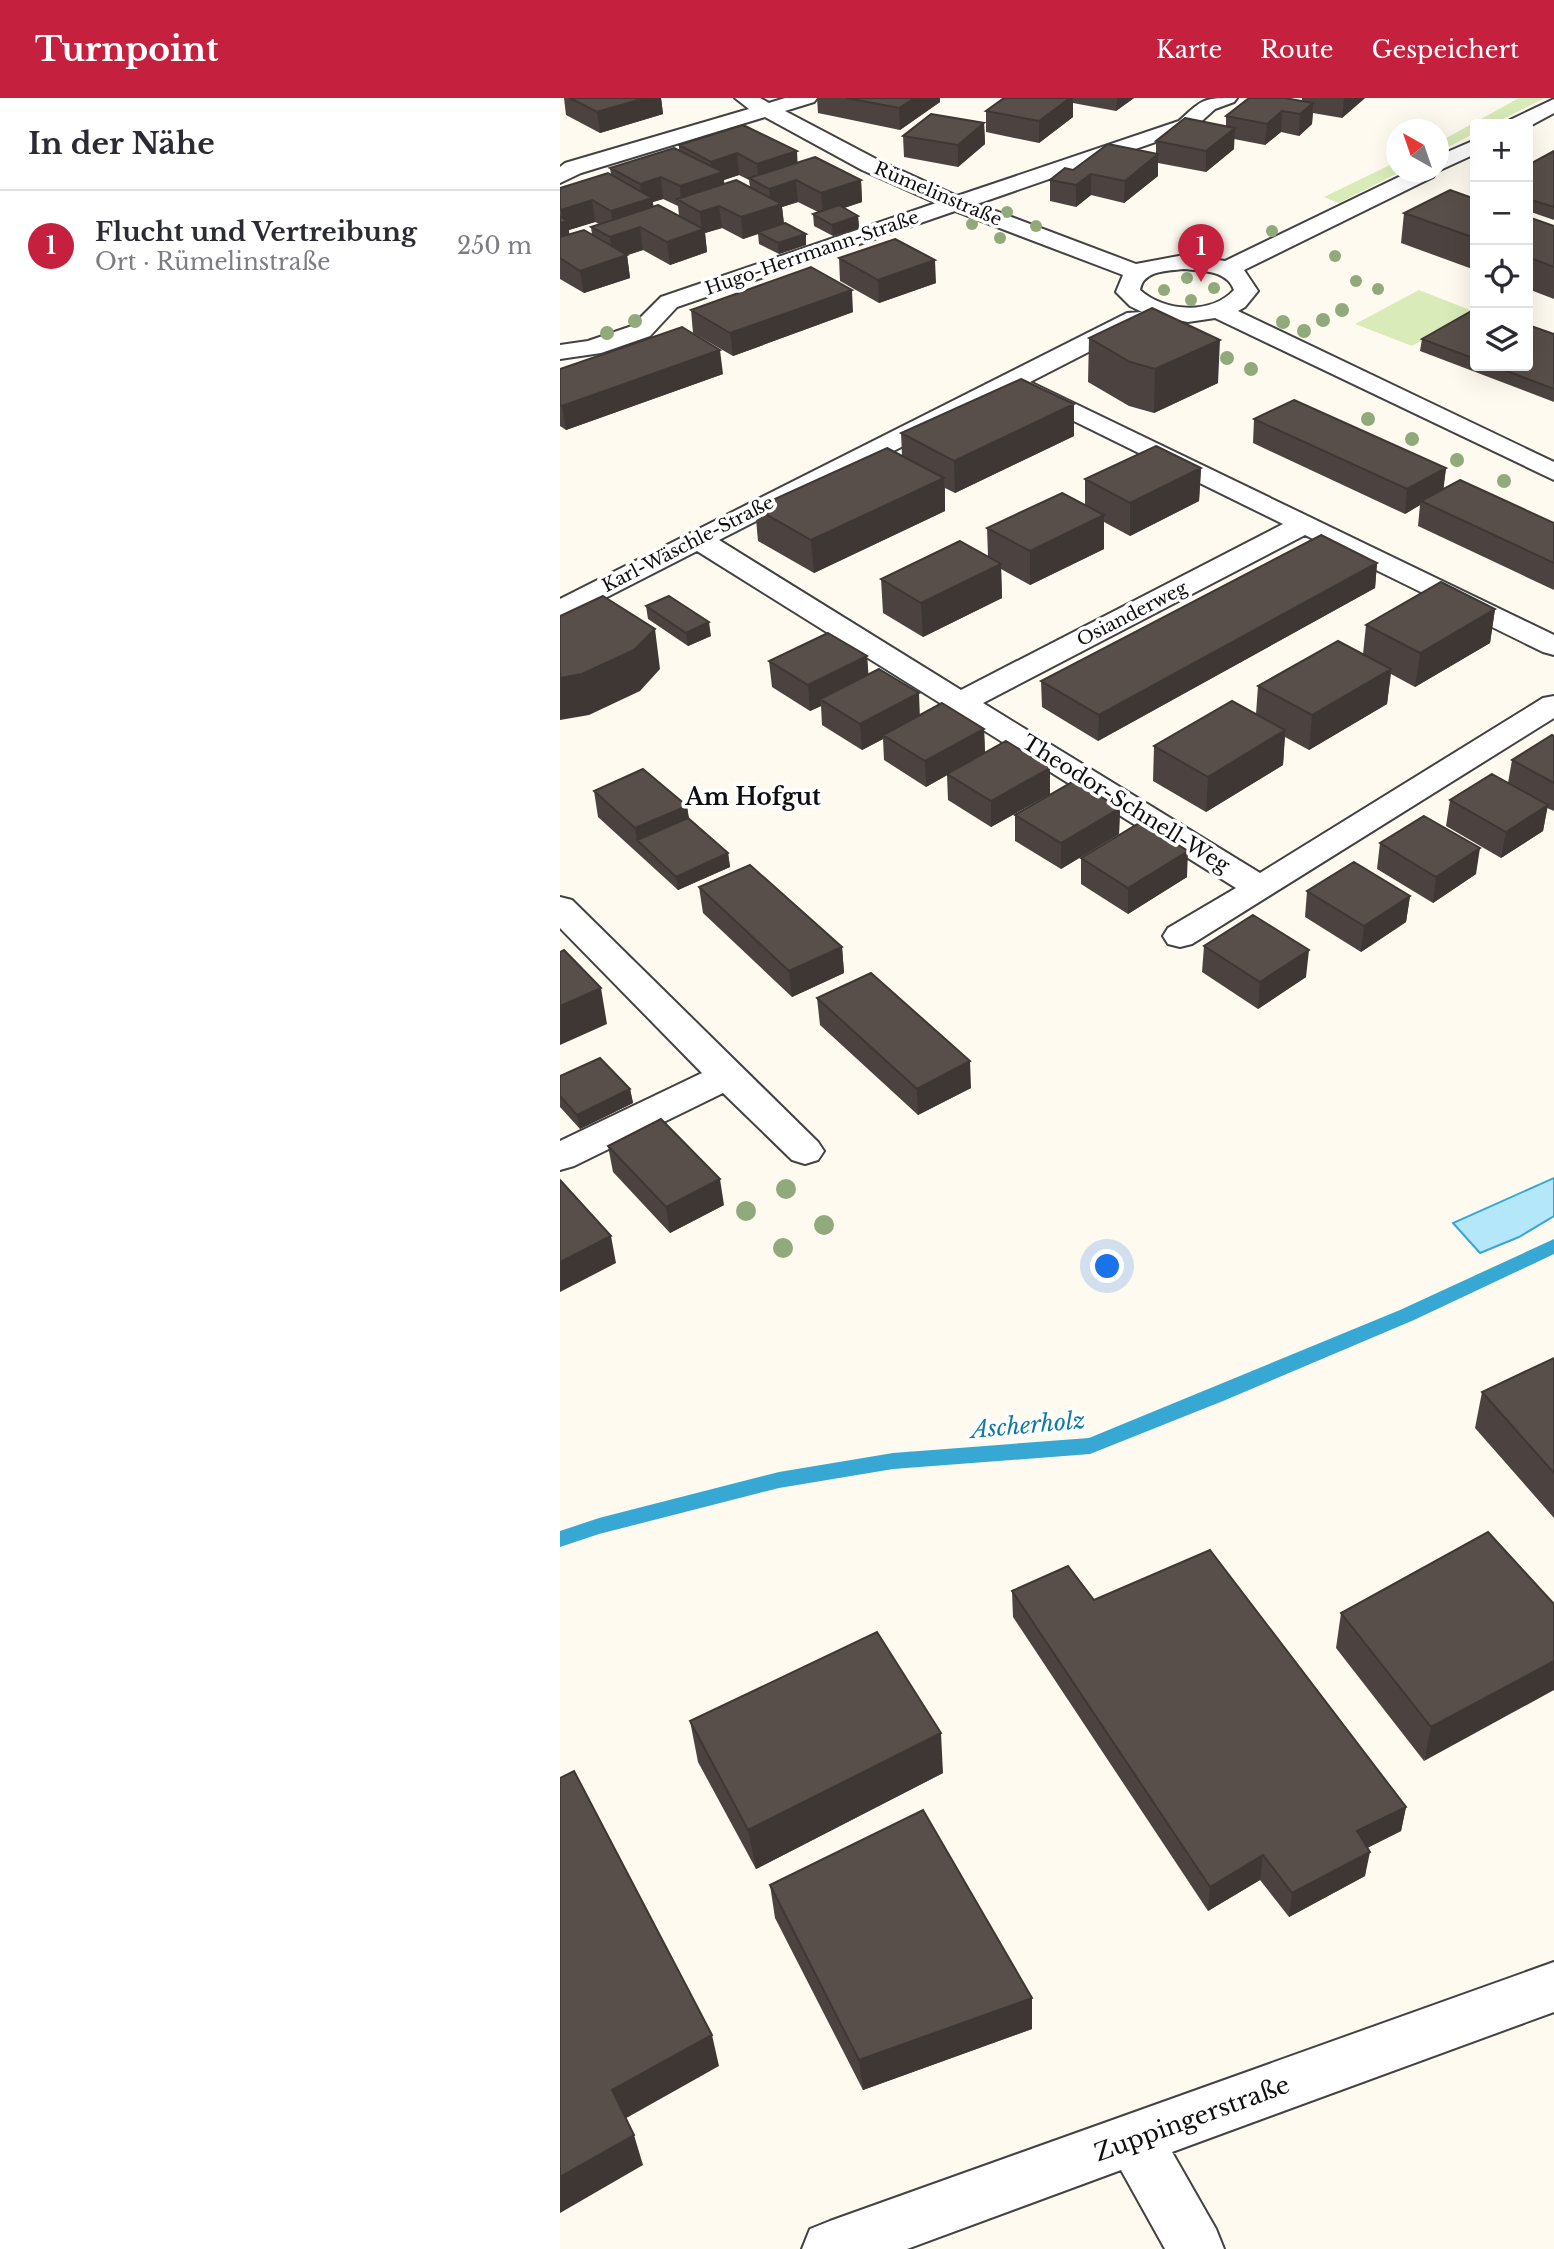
<!DOCTYPE html>
<html lang="de">
<head>
<meta charset="utf-8">
<style>
  :root { --surface:#fff; --page:#f7f7f7; --text:#2b2b33; --muted:#7c7c81; --line:#e1e1e2; --accent:#c5203d }
  body { margin:0; font-family:"Libre Baskerville",serif; background:var(--page); color:var(--text) }
  .controls { position:absolute; right:21px; top:21px; display:grid; overflow:hidden; border-radius:7px; box-shadow:0 7px 28px #0002 }
  .controls button { width:63px; height:63px; display:grid; place-items:center; padding:0; border:0; border-bottom:2px solid var(--line); background:var(--surface); color:var(--text); font:35px sans-serif }
  .compass { position:absolute; left:826px; top:21px; width:63px; height:63px; border-radius:50%; background:var(--surface); box-shadow:0 7px 28px #0002; rotate:320deg }
  .you { position:absolute; left:548px; top:1169px; width:24px; height:24px; margin:-18px; border:5px solid #fff; border-radius:50%; background:#1a73e8; box-shadow:0 0 0 10px #1a73e833 }
  .badge { display:grid; place-items:center; width:46px; height:46px; border-radius:50%; background:var(--accent); color:#fff; font-size:23px; font-weight:700 }
  .pin { position:absolute; translate:-50% -58px; filter:drop-shadow(0 2px 4px #0008) }
  .pin::after { content:''; position:absolute; top:37px; width:24px; height:21px; background:inherit; clip-path:polygon(0 0,100% 0,50% 100%) }
  .list { margin:0; padding:0; list-style:none }
  h2 { display:flex; justify-content:space-between; align-items:center; height:91px; margin:0; padding:0 28px; font-size:30px }
  h2 small { font-size:23px; font-weight:400; color:var(--muted) }
  .list li { display:grid; grid-template-columns:46px 1fr auto; gap:21px; align-items:center; box-sizing:border-box; height:112px; padding:0 28px; border-top:2px solid var(--line) }
  .list b { display:block; font-size:26px; white-space:nowrap }
  .list p { margin:0; font-size:23px; white-space:nowrap; color:var(--muted) }
  .list em { font-size:23px; font-style:normal; color:var(--muted) }
  .icon { flex:none; width:38px; height:38px; fill:none; stroke:currentColor; stroke-width:2; stroke-linecap:round; stroke-linejoin:round }
  .map { position:relative; flex:none; width:994px; height:2151px; overflow:hidden }
  header { display:flex; align-items:center; gap:42px; box-sizing:border-box; height:98px; padding:0 35px; background:var(--accent); color:#fff }
  header strong { font-size:33px }
  nav { display:flex; gap:38px; margin-inline-start:auto; font-size:24px }
  main { display:flex }
  aside { flex:1; background:var(--surface) }
  .map>svg:first-child { display:block }
  .green { fill:#d9ebb8 }
  .water { fill:#b3e7f9; stroke:#37a8d3; stroke-width:2 }
  .lines { fill:none; stroke-linecap:round; stroke-linejoin:round }
  .stream { fill:#37a8d3; fill-rule:evenodd }
  .minor-casing { stroke:#424242; stroke-width:4 }
  .minor { fill:#fff; fill-rule:evenodd }
  .tree { fill:#90aa7b }
  .wall { fill:#4c4340; fill-rule:evenodd }
  .shaded-wall { fill:#3e3734 }
  .building { fill:#584e4a; stroke:#3e3734; stroke-width:2 }
  .labels { text-anchor:middle; stroke-width:7; stroke-linejoin:round; paint-order:stroke }
  .far-street-label { font-size:18px; fill:#0f0f0f; stroke:#fff }
  .street-label { font-size:21px; fill:#0f0f0f; stroke:#fff }
  .neighbourhood-label { font-size:23px; font-weight:bold; fill:#0f0f0f; stroke:#fff }
  .water-label { font-size:23px; font-style:italic; fill:#1278a6; stroke:#fff }
  .near-street-label { font-size:24px; fill:#0f0f0f; stroke:#fff }
</style>
</head>
<body>
<header>
<strong>Turnpoint</strong>
<nav><a>Karte</a><a>Route</a><a>Gespeichert</a></nav>
</header>
<main>
<aside>
<h2>In der Nähe<small></small></h2>
<ul class="list">
<li><span class="badge">1</span><div><b>Flucht und Vertreibung</b><p>Ort · Rümelinstraße</p></div><em>250 m</em></li>
</ul>
</aside>
<div class="map">
<svg width="994" height="2151" viewBox="0 0 994 2151">
  <rect width="100%" height="100%" fill="#fffaf0"/>
  <path class="green" d="M959 0H985L933 26H915V35L879 54V44Z
    M836 64V74H840L779 105 764 99Z
    M859 192 915 214 852 248 795 226Z"/>
  <path class="water" d="M994 1080V1118L959 1139 920 1155 893 1125Z"/>
  <g class="lines">
    <path class="stream" d="M994 1141V1156L854 1222 663 1303 530 1356 333 1371 219 1390 39 1436 0 1449V1433L39 1420 219 1374 333 1355 529 1340 840 1212Z"/>
    <defs>
      <path id="minor" d="M175 0H200L209 5 225 0H257L254 4 225 13 318 62 397 98 619 23C644 0 643 0 677 0L674 4 655 11 633 31 417 106 576 166 624 157 665 163 849 74H876L873 79 684 172 698 193 685 209 678 213 994 364V382L655 220 628 224 585 216 588 220 585 225 470 284 994 537V557L983 554 745 437 423 605 700 775 983 600 994 598V620L632 846 620 849 608 846 603 838 608 830 676 790 137 453 10 518 0 521V501L567 215 582 214 570 208 556 194 563 177 395 113 117 209 90 238 41 255 0 261V247L28 243 72 228 101 199 376 105 302 72 205 19 21 75 0 85V69L5 65 189 11ZM624 171C642 173 667 172 674 192 651 217 604 214 580 192 583 172 608 173 624 171ZM455 291 459 296 723 426 401 592 159 442Z
        M994 1V15L968 29V26H946L950 22Z
        M915 42V56L878 73V58Z
        M0 799 12 802 258 1044 264 1053 258 1062 245 1066 232 1062 163 995 14 1068 0 1072V1043L142 975 0 830Z
        M994 1864V1914L612 2054 656 2131 664 2151H605L561 2072 347 2151H242L250 2131 270 2123Z"/>
    </defs>
    <use href="#minor" class="minor-casing"/>
    <use href="#minor" class="minor"/>
  </g>
  <g class="tree">
    <circle cx="447" cy="114" r="6"/>
    <circle cx="412" cy="126" r="6"/>
    <circle cx="476" cy="128" r="6"/>
    <circle cx="712" cy="133" r="6"/>
    <circle cx="440" cy="140" r="6"/>
    <circle cx="775" cy="158" r="6"/>
    <circle cx="627" cy="180" r="6"/>
    <circle cx="796" cy="183" r="6"/>
    <circle cx="654" cy="190" r="6"/>
    <circle cx="818" cy="191" r="6"/>
    <circle cx="604" cy="192" r="6"/>
    <circle cx="631" cy="202" r="6"/>
    <circle cx="782" cy="212" r="7"/>
    <circle cx="763" cy="222" r="7"/>
    <circle cx="75" cy="223" r="7"/>
    <circle cx="723" cy="224" r="7"/>
    <circle cx="744" cy="233" r="7"/>
    <circle cx="47" cy="235" r="7"/>
    <circle cx="667" cy="260" r="7"/>
    <circle cx="691" cy="271" r="7"/>
    <circle cx="808" cy="321" r="7"/>
    <circle cx="852" cy="341" r="7"/>
    <circle cx="897" cy="362" r="7"/>
    <circle cx="944" cy="383" r="7"/>
    <circle cx="226" cy="1091" r="10"/>
    <circle cx="186" cy="1113" r="10"/>
    <circle cx="264" cy="1127" r="10"/>
    <circle cx="223" cy="1150" r="10"/>
  </g>
  <path class="wall" d="M4 0H101L103 16 40 35 6 17Z
    M257 0H380V4L340 32 258 15Z
    M444 0H574L556 13 513 5V19L479 45 426 34V13Z
    M742 0H805L782 20 753 15 752 26 739 38 721 34 705 47 674 41V51L646 74 598 65V78L564 105 531 97 516 109 490 103V82L513 72 596 56V43L666 28V18L742 3Z
    M424 25 425 46 398 69 344 59 343 38Z
    M119 47 238 64 301 82 302 104 284 110 298 118 299 130 273 138 254 128 253 116 258 114 238 104 222 109 224 125 246 136V147L219 156 199 146 198 136 183 141 162 130 145 135 147 154 110 167 83 152 67 157 70 180 24 195 0 181V90L51 77 50 70 119 52ZM179 77 189 82 190 89 164 86V82ZM103 101 118 108 119 118 93 109V104ZM35 124 39 126 31 129 32 137 9 136V132Z
    M994 53V122L968 113V67Z
    M915 101V172L841 145 844 115Z
    M968 119 994 128V201L968 191Z
    M279 160 376 185 319 205 280 183Z
    M915 211V268H968L994 236V304L860 253 862 241Z
    M131 212 293 214 173 258 133 235Z
    M529 240 658 285 594 315 569 308 528 284Z
    M0 271 163 276 6 332 0 328Z
    M694 321 886 370 883 391 994 425V492L858 428 860 407 845 416 693 345Z
    M341 335 514 338 395 395 385 390V413L254 475 198 443 195 410 342 357Z
    M641 370 639 403 570 438 544 424V451L470 487 441 471 442 500 363 539 323 515 321 481 428 458 427 430 525 407V381Z
    M817 465 815 490 538 643 482 609 481 583Z
    M86 508 151 538 128 548 88 521Z
    M935 511 930 545 855 589 831 576 827 606 749 652 725 639 723 667 646 714 593 683 594 648 696 616 698 588 803 556 806 527Z
    M307 558 308 577 360 617 424 631 425 655 490 670V696L431 729 388 702 387 677 366 689 324 662 323 641 302 652 262 627 261 608 250 613 212 589 209 563Z
    M994 638V713L987 710 983 733 941 760 886 728 890 702 948 685 952 662Z
    M34 693 127 708 129 720 168 755 170 769 118 792 38 719Z
    M560 710 559 736 501 771 455 743V717Z
    M820 745 916 776 873 805 817 771Z
    M521 760 627 779 568 816 521 786Z
    M139 789 282 849 284 875 232 899 143 815Z
    M747 793 850 798 846 824 801 854 745 819Z
    M644 848 746 879 698 911 642 874Z
    M257 900 411 990 358 1017 260 927Z
    M0 978 70 991 73 1005 20 1031 0 1009Z
    M48 1048 164 1107 110 1135 53 1074Z
    M994 1260V1420L915 1330 922 1294Z
    M928 1434 864 1663 776 1550 781 1515Z
    M452 1493 534 1502 846 1709 841 1733 807 1750 805 1778 729 1819 700 1782 648 1813 453 1519Z
    M130 1623 383 1675 196 1771 138 1664Z
    M210 1787 472 1900V1931L303 1992 215 1820Z"/>
  <path class="shaded-wall" d="M85 0H101L103 16 40 35 37 14Z
    M355 0H380V4L340 32 339 10Z
    M510 0H513V19L479 45V23Z
    M557 0H574L556 13Z
    M784 0H805L782 20Z
    M753 5 752 26 739 38 740 16Z
    M722 13 721 34 705 47 707 26Z
    M424 25 425 46 398 69V47Z
    M675 30 674 51 646 74V53Z
    M237 53 238 74 199 85 197 66Z
    M177 55 179 77 164 82 165 95 121 103 120 88 152 77 151 64Z
    M598 56V78L564 105 565 83Z
    M531 76V97L516 109V87Z
    M101 79 103 101 93 104 95 122 54 135 51 113 82 103 80 86Z
    M236 82 238 104 222 109 224 128 198 134V136L183 141 181 119 211 109 209 91Z
    M301 82 302 104 263 117 261 95Z
    M32 102 35 124 9 132 10 145 0 148V125L3 124 1 112Z
    M159 108 162 130 145 135 147 154 110 167 107 144 142 132 140 114Z
    M298 118 299 130 273 138 272 127Z
    M80 129 83 152 53 162 50 139Z
    M246 136V147L219 156 218 145Z
    M67 157 70 180 24 195 20 173Z
    M375 162 376 185 319 205 318 182Z
    M292 192 293 214 173 258 170 235Z
    M660 242 658 285 594 315 595 271Z
    M160 252 163 276 6 332 2 308Z
    M514 306V338L395 395 394 363Z
    M641 370 639 403 570 438V405Z
    M886 370 883 395 861 403 860 407 845 416 847 391Z
    M384 380 385 413 254 475 251 442Z
    M544 417V451L470 487V453Z
    M817 465 815 490 538 643 539 617Z
    M441 466 442 500 363 539 361 505Z
    M935 511 930 545 855 589 860 555Z
    M149 524 151 538 128 548 126 535Z
    M95 531 100 571 80 593 29 617 0 622V580Z
    M307 558 309 583 260 601 261 608 250 613 248 587Z
    M831 571 827 606 749 652 752 617Z
    M359 595 360 621 323 637V641L302 652 300 626Z
    M424 631 425 656 366 689 365 663Z
    M725 632 723 667 646 714 648 679Z
    M490 670V696L431 729V703Z
    M988 707 983 733 941 760 946 734Z
    M127 708 130 734 77 742 75 730Z
    M560 710 559 736 501 771V745Z
    M920 750 916 776 873 805 876 779Z
    M628 753 627 779 568 816V790Z
    M168 755 170 769 118 792 116 779Z
    M850 798 846 824 801 854 804 828Z
    M282 849 284 875 232 899 229 873Z
    M749 852 746 879 698 911 700 884Z
    M41 890 47 926 0 947V908Z
    M410 963 411 990 358 1017 357 991Z
    M70 991 73 1005 20 1031 17 1017Z
    M160 1081 164 1107 110 1135 106 1109Z
    M51 1138 56 1165 0 1194V1164Z
    M994 1563V1592L864 1663 871 1629Z
    M381 1635 383 1675 196 1771 188 1732Z
    M846 1709 841 1733 793 1757 797 1733Z
    M810 1754 805 1778 729 1819 732 1795Z
    M703 1757 700 1782 648 1813 650 1789Z
    M472 1900V1931L303 1992 299 1962Z
    M152 1937 159 1968 61 2023 52 1992Z
    M74 2037 83 2067 0 2115V2079Z"/>
  <path class="building" d="M10 0H85L37 14Z
    M286 0H355L339 10Z
    M444 0H510L479 23 426 13Z
    M689 0H725L753 5 740 16 722 13 707 26 666 18Z
    M371 16 424 25 398 47 343 38Z
    M625 20 675 30 646 53 596 43Z
    M183 27 237 53 197 66 177 55 151 64 119 47Z
    M548 46 598 56 565 83 531 76 516 87 490 82 505 70 513 72Z
    M114 50 163 74 120 88 101 79 80 86 50 70Z
    M994 53V109L968 101V67Z
    M255 59 301 82 261 95 236 82 209 91 189 80Z
    M48 75 92 100 51 113 32 102 1 112 0 111V90Z
    M176 82 222 106 181 119 159 108 140 114 117 101Z
    M890 92 915 101V140L844 115Z
    M98 107 144 131 107 144 80 129 50 139 31 129Z
    M279 107 298 118 272 127 253 116Z
    M0 118 7 123 0 125Z
    M968 119 994 128V169L968 159Z
    M225 125 246 136 218 145 198 134Z
    M24 132 67 157 20 173 0 160V139Z
    M335 141 375 162 318 182 279 160Z
    M251 169 292 192 170 235 131 212Z
    M592 210 660 242 595 271 570 264 529 240Z
    M915 211V261L862 241Z
    M968 227 994 236V291L933 268H968Z
    M122 229 160 252 2 308 0 307V271Z
    M461 281 514 306 394 363 341 335Z
    M734 302 886 370 847 391 694 321Z
    M596 348 641 370 570 405 525 381Z
    M327 350 384 380 251 442 195 410Z
    M900 382 994 425V465L861 403Z
    M502 395 544 417 470 453 427 430Z
    M761 437 817 465 539 617 481 583Z
    M400 443 441 466 361 505 321 481Z
    M881 484 935 511 860 555 806 527Z
    M43 498 95 531 74 552 22 576 0 580V518Z
    M109 498 149 524 126 535 86 508Z
    M268 535 307 558 248 587 209 563Z
    M778 543 831 571 752 617 698 588Z
    M319 571 359 595 300 626 260 601Z
    M672 603 725 632 648 679 594 648Z
    M382 605 424 631 365 663 323 637Z
    M992 637 994 638V685L952 662Z
    M446 643 490 670 431 703 387 676Z
    M83 671 127 708 75 730 34 693Z
    M932 676 988 707 946 734 890 702Z
    M514 683 560 710 501 745 455 717Z
    M864 718 920 750 876 779 820 745Z
    M128 720 168 755 116 779 77 742Z
    M581 724 628 753 568 790 521 760Z
    M794 764 850 798 804 828 747 793Z
    M190 767 282 849 229 873 139 789Z
    M693 817 749 852 700 884 644 848Z
    M4 852 41 890 0 908V854Z
    M311 875 410 963 357 991 257 900Z
    M40 960 70 991 17 1017 0 998V978Z
    M101 1021 160 1081 106 1109 48 1048Z
    M0 1082 51 1138 0 1164Z
    M994 1260V1375L922 1294Z
    M928 1434 994 1506V1563L871 1629 781 1515Z
    M650 1452 846 1709 797 1733 810 1754 732 1795 703 1757 650 1789 452 1493 508 1468 534 1502Z
    M317 1534 381 1635 188 1732 130 1623Z
    M14 1673 152 1937 52 1992 74 2037 0 2079V1680Z
    M363 1712 472 1900 299 1962 210 1787Z"/>
  <g class="labels">
    <g class="far-street-label">
      <text transform="translate(378 96) rotate(23)" y="6">Rümelinstraße</text>
      <text transform="translate(252 155) rotate(-19)" y="6">Hugo-Herrmann-Straße</text>
      <text transform="translate(128 446) rotate(-27)" y="6">Karl-Wäschle-Straße</text>
      <text transform="translate(572 516) rotate(-27)" y="6">Osianderweg</text>
    </g>
    <g class="street-label">
      <text transform="translate(566 706) rotate(32)" y="7">Theodor-Schnell-Weg</text>
    </g>
    <g class="neighbourhood-label">
      <text x="193" y="707">Am Hofgut</text>
    </g>
    <g class="water-label">
      <text transform="translate(468 1327) rotate(-5)" y="8">Ascherholz</text>
    </g>
    <g class="near-street-label">
      <text transform="translate(632 2021) rotate(-20)" y="8">Zuppingerstraße</text>
    </g>
  </g>
</svg>
<div class="controls">
<button>+</button>
<button>−</button>
<button><svg class="icon" aria-label="locate" viewBox="0 0 24 24"><circle cx="12" cy="12" r="6"/><path d="M12 2v4M12 18v4M2 12h4M18 12h4"/></svg></button>
<button><svg class="icon" aria-label="layers" viewBox="0 0 24 24"><path d="M12 4l9 5-9 5-9-5zM3 14l9 5 9-5"/></svg></button>
</div>
<svg class="compass" viewBox="-18 -18 36 36"><path d="M0-13l5 13h-10z" fill="#e53935"/><path d="M0 13l5-13h-10z" fill="#7c7c81"/></svg>
<div class="you"></div>
<div class="pin badge" style="left:641px;top:184px">1</div>
</div>
</main>
</body>
</html>
